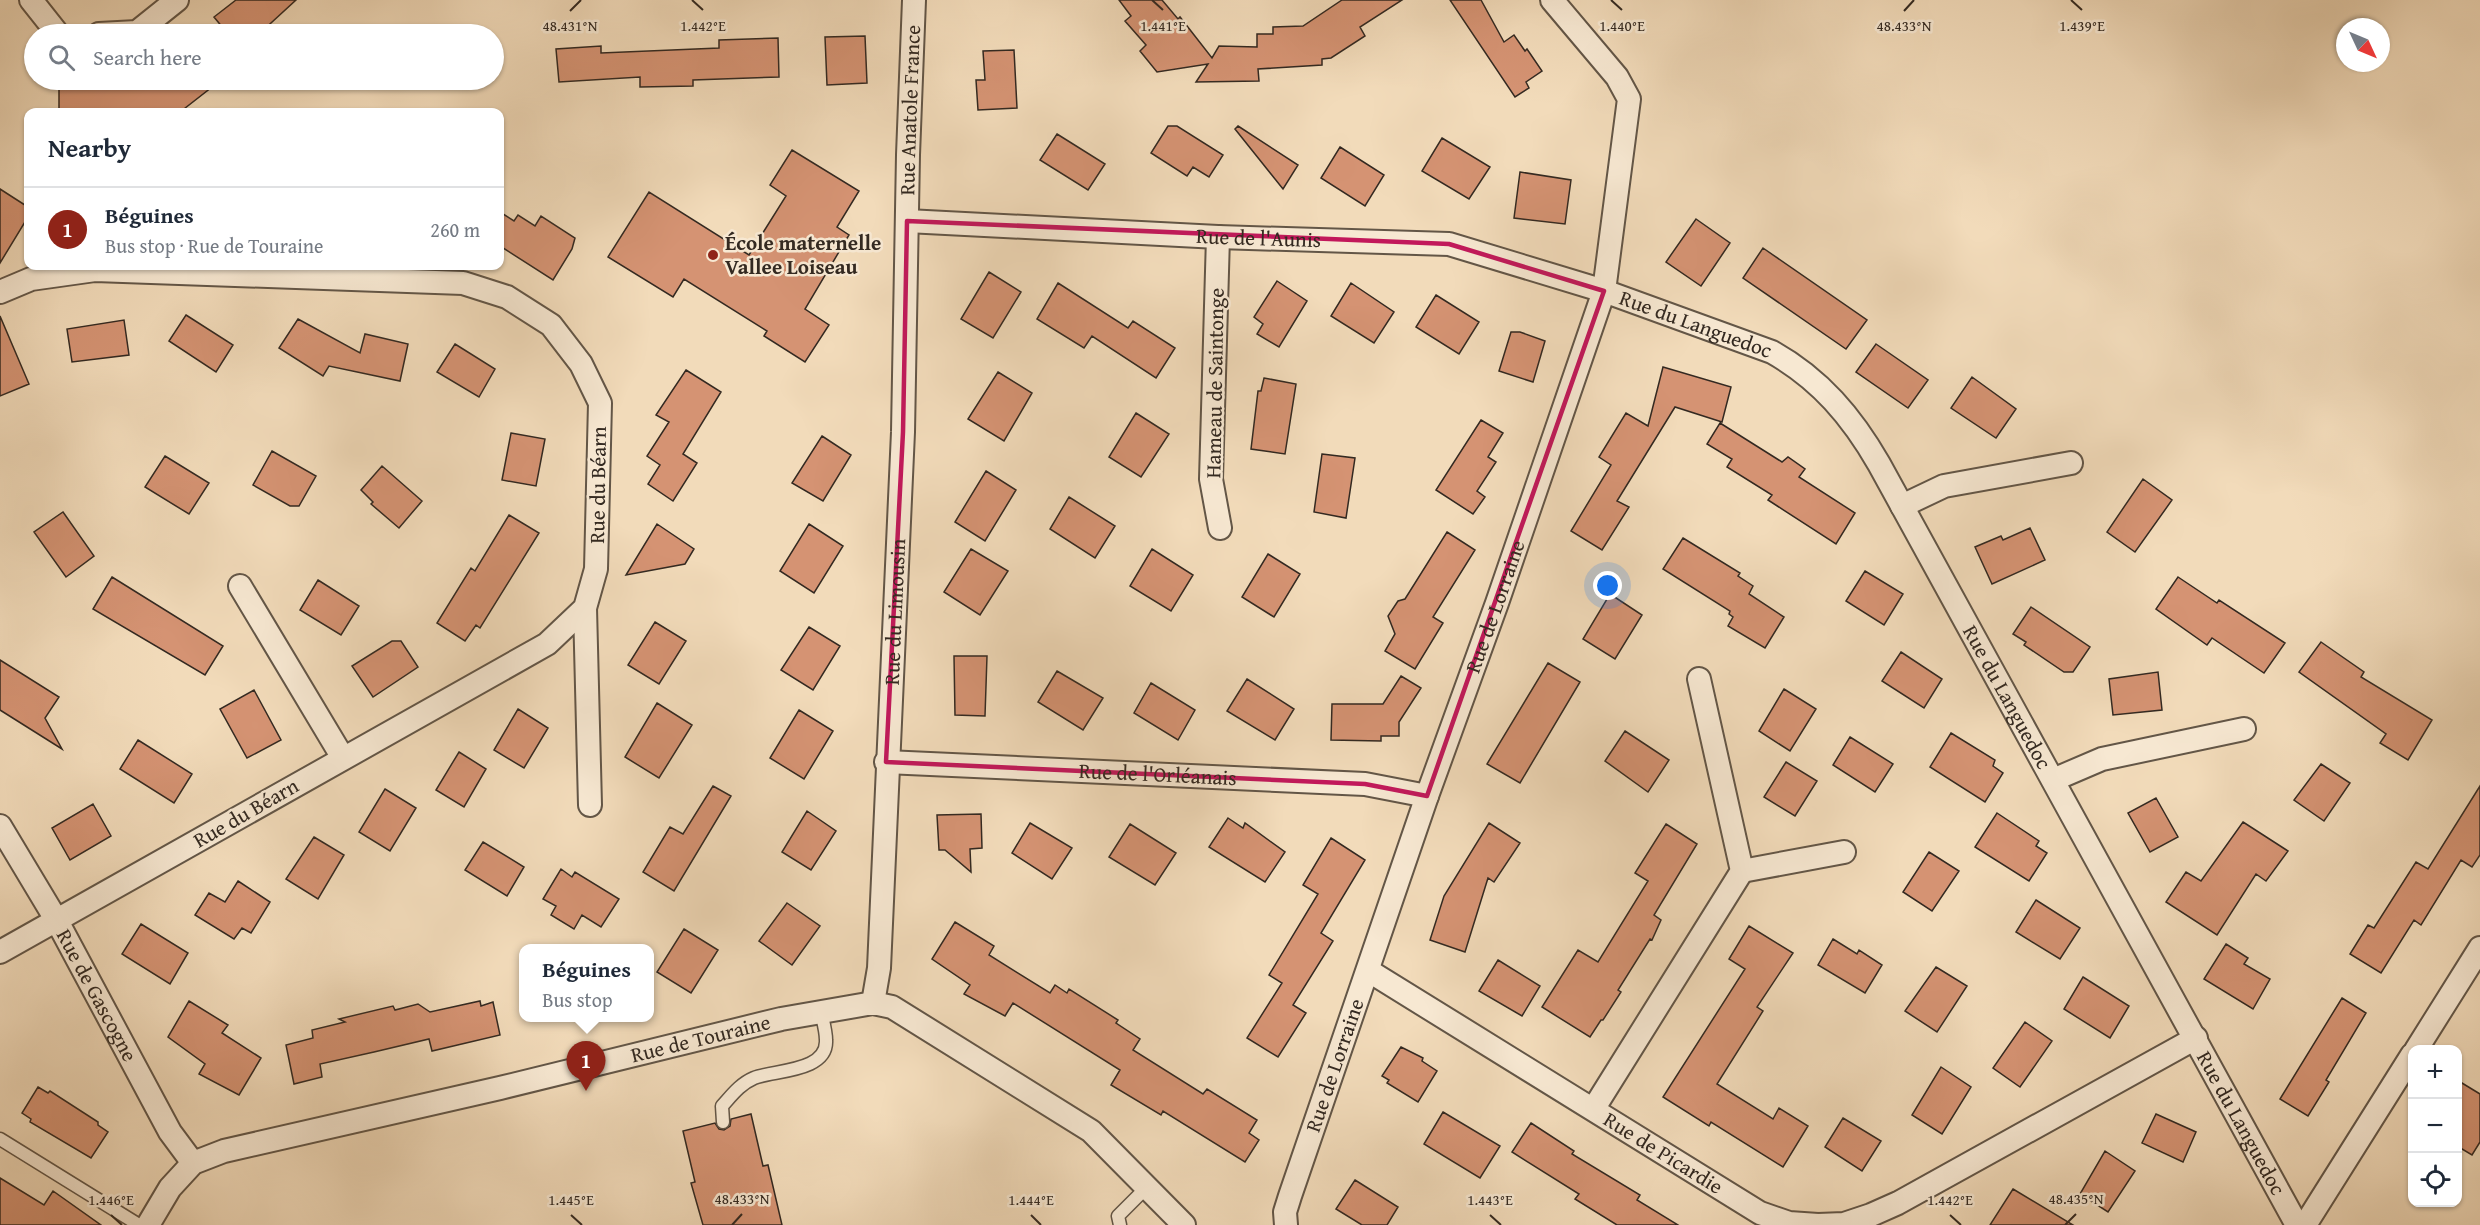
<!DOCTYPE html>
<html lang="en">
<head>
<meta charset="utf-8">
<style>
  :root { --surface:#fff; --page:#f6f6f7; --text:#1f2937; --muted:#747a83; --line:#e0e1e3; --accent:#8f2418 }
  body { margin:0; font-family:"Gentium Book Plus",serif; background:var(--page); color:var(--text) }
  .controls { position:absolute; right:18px; bottom:18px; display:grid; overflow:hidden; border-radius:12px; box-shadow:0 2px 4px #0004 }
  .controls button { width:54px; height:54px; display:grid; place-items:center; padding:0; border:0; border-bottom:2px solid var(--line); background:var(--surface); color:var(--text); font:30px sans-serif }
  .compass { position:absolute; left:2336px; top:18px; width:54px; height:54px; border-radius:50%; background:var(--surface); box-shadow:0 2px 4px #0004; rotate:134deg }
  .you { position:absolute; left:1608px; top:586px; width:21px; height:21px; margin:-15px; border:4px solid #fff; border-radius:50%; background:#1a73e8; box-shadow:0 0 0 9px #1a73e833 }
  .badge { display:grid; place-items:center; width:39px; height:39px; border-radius:50%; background:var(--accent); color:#fff; font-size:20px; font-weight:700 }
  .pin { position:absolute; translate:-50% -50px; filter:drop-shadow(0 2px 3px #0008) }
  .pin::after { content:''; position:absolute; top:32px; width:21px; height:18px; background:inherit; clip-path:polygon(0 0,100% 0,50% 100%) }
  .popup { position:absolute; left:519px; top:944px; width:135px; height:78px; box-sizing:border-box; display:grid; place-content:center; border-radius:12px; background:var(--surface); filter:drop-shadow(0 2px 4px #0005); font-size:20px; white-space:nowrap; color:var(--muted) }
  .popup b { font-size:22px; color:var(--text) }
  .popup::after { content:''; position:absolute; left:50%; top:100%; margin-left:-12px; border:12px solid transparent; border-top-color:var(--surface) }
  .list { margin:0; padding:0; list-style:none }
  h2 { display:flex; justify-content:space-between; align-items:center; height:78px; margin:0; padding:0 24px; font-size:26px }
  h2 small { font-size:20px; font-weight:400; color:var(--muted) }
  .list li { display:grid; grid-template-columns:39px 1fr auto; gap:18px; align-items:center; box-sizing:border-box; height:84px; padding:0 24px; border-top:2px solid var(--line) }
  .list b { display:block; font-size:22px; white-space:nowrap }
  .list p { margin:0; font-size:20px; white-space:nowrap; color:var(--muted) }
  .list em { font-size:20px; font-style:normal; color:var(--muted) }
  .icon { flex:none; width:33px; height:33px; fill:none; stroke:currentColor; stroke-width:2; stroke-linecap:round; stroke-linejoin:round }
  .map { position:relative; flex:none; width:2480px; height:1225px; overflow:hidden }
  .search { position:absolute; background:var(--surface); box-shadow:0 2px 4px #0004; left:24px; top:24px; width:480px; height:66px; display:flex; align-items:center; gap:15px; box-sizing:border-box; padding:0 21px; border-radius:33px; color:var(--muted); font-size:22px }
  .panel { position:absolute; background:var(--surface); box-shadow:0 2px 4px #0004; left:24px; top:108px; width:480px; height:162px; border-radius:12px }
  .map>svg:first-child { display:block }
  .building { fill:#d59373; stroke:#332921; stroke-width:1.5 }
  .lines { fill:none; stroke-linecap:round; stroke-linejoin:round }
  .lane-casing { stroke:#635647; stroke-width:15 }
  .street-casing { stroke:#635647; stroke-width:26 }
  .lane { stroke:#f7e8d2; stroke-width:12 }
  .street { stroke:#f7e8d2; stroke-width:22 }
  .marked { fill:none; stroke:#c2185b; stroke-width:4.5; stroke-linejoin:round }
  .ticks { fill:none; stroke:#332921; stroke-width:2 }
  .poi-dot { fill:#8f2418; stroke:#f7e8d2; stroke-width:2 }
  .labels { text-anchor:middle; stroke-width:5; stroke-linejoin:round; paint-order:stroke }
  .street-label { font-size:21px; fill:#332921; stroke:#f7e8d2 }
  .poi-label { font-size:21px; font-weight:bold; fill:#332921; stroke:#f7e8d2; text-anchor:start }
  .ticks-label { font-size:15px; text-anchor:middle; fill:#332921; stroke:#f7e8d2; stroke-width:5; stroke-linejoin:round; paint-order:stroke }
</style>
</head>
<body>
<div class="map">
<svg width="2480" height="1225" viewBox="0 0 2480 1225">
  <rect width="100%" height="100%" fill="#f2dbba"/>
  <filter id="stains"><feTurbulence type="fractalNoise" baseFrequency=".00333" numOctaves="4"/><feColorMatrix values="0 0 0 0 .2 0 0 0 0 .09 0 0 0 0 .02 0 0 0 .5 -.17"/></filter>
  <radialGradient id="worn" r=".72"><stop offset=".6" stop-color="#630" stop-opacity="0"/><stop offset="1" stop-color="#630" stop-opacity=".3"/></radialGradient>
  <path class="building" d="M236 0H296L259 34H228L214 17Z
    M1119 0H1162L1178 19 1180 17 1212 58 1219 46 1257 47V34H1273V27L1303 26 1342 0H1402L1360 27 1365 36 1331 58 1322 59V65L1258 69 1259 81 1196 82 1208 64 1157 72 1140 51 1146 45 1125 21 1131 16Z
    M1450 0H1481L1504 42 1514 35 1525 51 1527 49 1542 71 1526 82 1529 88 1515 97Z
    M865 36 867 83 827 85 825 37Z
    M778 38 779 77 693 80V86L640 87V77L559 82 556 49 601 46V53L719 48V40Z
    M1014 50 1017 108 978 110 976 80H985L983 51Z
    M59 80H88V84H105V88L151 86 159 80H221L180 112 59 111Z
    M1168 126H1177L1223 155 1209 177 1193 167 1187 176 1151 153Z
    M1238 126 1298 165 1283 189 1235 129Z
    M1057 134 1105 164 1088 190 1040 160Z
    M1442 138 1490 167 1469 199 1422 171Z
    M1340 147 1384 175 1365 206 1321 178Z
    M792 150 859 191 837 227 849 235 805 309 829 325 805 362 764 336 767 331 684 279 673 297 608 257 649 192 749 255 786 196 770 185Z
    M1520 172 1571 180 1565 224 1514 218Z
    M0 189 28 207V217L0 263Z
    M500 212 514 221 518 215 535 226 541 216 575 238 572 249 553 280 500 246Z
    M1696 219 1730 243 1701 286 1666 262Z
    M1763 248 1867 320 1846 349 1743 278Z
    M989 272 1021 292 993 338 961 319Z
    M1277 281 1307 301 1279 347 1257 334 1263 324 1254 317Z
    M1058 283 1128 328 1133 321 1175 348 1156 378 1092 336 1084 348 1037 319Z
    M1351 283 1394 312 1374 343 1331 316Z
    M1436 295 1479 322 1459 354 1416 327Z
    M186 315 233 345 216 372 169 341Z
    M0 316 29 384 0 396Z
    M298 319 360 353 365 334 408 344 400 381 329 366 323 376 279 348Z
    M124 320 129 355 72 362 67 329Z
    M1511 332H1520L1545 341 1533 382 1499 371Z
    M455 344 495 369 479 397 437 372Z
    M1876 344 1928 380 1908 408 1856 372Z
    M1663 367 1731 387 1722 422 1675 407 1617 501 1629 507 1602 550 1571 531 1611 465 1599 457 1626 413 1648 426Z
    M686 370 721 392 683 454 697 463 673 501 648 484 660 465 647 456 669 422 656 415Z
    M998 372 1032 393 1004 441 968 419Z
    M1972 377 2016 409 1996 438 1951 408Z
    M1264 378 1296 384 1285 454 1251 449 1258 391H1261Z
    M1136 413 1169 434 1141 477 1109 457Z
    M1481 420 1503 433 1488 457 1496 462 1477 491 1485 497 1473 514 1436 490Z
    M1720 423 1782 462 1788 457 1805 469 1799 477 1855 513 1836 544 1768 500 1772 495 1727 467 1732 459 1707 444Z
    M511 433 545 439 536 486 502 480Z
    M822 436 851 455 823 501 792 483Z
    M272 451 316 476 299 506H290L253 485Z
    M1322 454 1355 458 1346 518 1314 512Z
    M165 456 209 483 189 514 145 487Z
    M382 466 422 501 399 528 371 504 373 502 361 490Z
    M986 471 1016 490 985 541 955 522Z
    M2143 479 2172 500 2135 552 2107 532Z
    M1069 497 1115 526 1095 558 1050 529Z
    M63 512 94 556 66 577 34 532Z
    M509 515 539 533 480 628 476 625 465 641 437 623 471 568 475 571Z
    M657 524 694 549 685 564 626 575Z
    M809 524 843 546 814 593 780 571Z
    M2030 528 2045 560 1992 584 1975 547 2001 536 2003 540Z
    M1447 532 1475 550 1433 617 1443 623 1415 669 1385 651 1395 634 1388 616 1398 601 1405 599Z
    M1683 538 1740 573 1738 576 1753 586 1749 594 1784 617 1765 648 1728 626 1733 617 1729 614 1730 611 1663 569Z
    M971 549 1008 571 980 615 944 592Z
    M1152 549 1193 575 1171 611 1130 586Z
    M1268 554 1300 574 1274 617 1242 597Z
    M1865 571 1903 594 1884 625 1846 601Z
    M112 577 223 646 205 675 93 609Z
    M2178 577 2217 603 2219 600 2285 643 2264 673 2212 638 2207 645 2156 609Z
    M318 580 359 606 341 635 300 610Z
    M1610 594 1642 615 1615 659 1583 639Z
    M2031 607 2090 647 2073 672H2064L2024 645 2026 642 2013 634Z
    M655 622 686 641 659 684 628 665Z
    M809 627 840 646 813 690 781 670Z
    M392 641H401L418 667 373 697 352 666Z
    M2321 642 2364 672 2361 677 2432 720 2408 760 2380 743 2386 734 2299 672Z
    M1901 652 1942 679 1924 708 1882 681Z
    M954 656H987L985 716 955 715Z
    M0 660 59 697 45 718 62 749 0 710Z
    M1548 663 1580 682 1520 783 1487 764Z
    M1057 671 1103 698 1083 730 1038 702Z
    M2158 672 2162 710 2113 715 2109 679Z
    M1401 676 1421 688 1399 722V736H1381V741L1331 740 1332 704H1383Z
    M1247 679 1294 709 1275 740 1227 711Z
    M1151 683 1195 710 1178 740 1134 713Z
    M1784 689 1816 709 1790 751 1759 731Z
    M254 690 281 740 247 758 220 709Z
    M657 703 692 725 659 778 625 757Z
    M518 709 548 728 524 768 494 750Z
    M799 710 833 731 804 779 770 758Z
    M1625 731 1669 760 1648 792 1605 761Z
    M1951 733 1995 760 1993 766 2003 773 1985 802 1930 767Z
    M1850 737 1893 764 1875 792 1833 765Z
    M138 740 192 774 174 803 120 769Z
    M459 752 486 769 464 807 436 790Z
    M1786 762 1817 781 1795 816 1764 797Z
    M2321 764 2350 783 2324 821 2294 800Z
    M713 786 731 796 674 891 643 872 670 827 683 834Z
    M2480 786V855L2472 867 2461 860 2421 925 2414 920 2381 973 2350 954 2368 925 2374 928 2416 862 2428 869Z
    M385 789 416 808 390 851 359 832Z
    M2156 798 2178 837 2150 852 2128 813Z
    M93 804 111 836 70 860 52 828Z
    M807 811 836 831 811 870 782 852Z
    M1997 813 2039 841 2036 846 2047 853 2029 881 1975 847Z
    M981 814 982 848 970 849 971 872 945 850H939L937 815Z
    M1228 818 1243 828 1245 823 1285 852 1265 882 1209 847Z
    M2243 822 2288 851 2266 881 2256 874 2217 935 2166 902 2186 872 2201 881Z
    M1030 823 1072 848 1052 879 1012 853Z
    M1489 823 1520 843 1494 882 1488 878 1465 952 1430 940 1444 896Z
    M1130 824 1176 853 1155 885 1109 857Z
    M1666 824 1697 844 1654 915 1661 920 1652 940 1650 939 1618 990 1621 992 1603 1020H1601L1590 1037 1542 1007 1578 950 1598 962 1648 881 1635 873Z
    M314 837 344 855 318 899 286 879Z
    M1331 838 1365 860 1321 933 1333 941 1293 1005 1306 1013 1278 1057 1247 1038 1282 983 1269 975 1318 894 1303 885Z
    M483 842 524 867 507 896 465 870Z
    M1929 852 1959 871 1932 911 1903 892Z
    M561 869 572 877 575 872 619 899 601 927 582 915 574 929 551 915 556 906 543 899Z
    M238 881 270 902 251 933 242 928 234 939 195 915 209 893 225 902Z
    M2036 900 2080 928 2060 959 2016 932Z
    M787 903 820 926 792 965 759 941Z
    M955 922 994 946 989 955 1050 993 1055 985 1067 993 1069 989 1118 1020 1116 1023 1140 1039 1133 1050 1203 1094 1207 1089 1257 1120 1249 1133 1259 1140 1245 1162 1163 1111 1161 1115 1111 1085 1120 1070 1013 1003 1005 1016 964 994 970 985 932 959Z
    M141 924 188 953 170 984 122 954Z
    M1749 926 1793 953 1757 1007 1763 1011 1717 1084 1773 1119 1779 1108 1808 1126 1783 1167 1711 1122 1709 1126 1663 1097 1745 969 1729 959Z
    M684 929 718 950 691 993 657 972Z
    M1833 939 1857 954 1859 950 1882 965 1865 993 1818 965Z
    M2226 944 2248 958 2244 964 2270 979 2253 1009 2204 979Z
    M1498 960 1540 986 1522 1016 1479 991Z
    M1936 967 1967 986 1937 1032 1905 1011Z
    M2083 977 2129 1006 2110 1038 2064 1009Z
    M2342 998 2366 1013 2326 1080 2329 1082 2308 1116 2280 1099Z
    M189 1001 228 1025 222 1033 261 1058 239 1095 199 1074 205 1064 168 1037Z
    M480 1001 481 1006 493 1002 500 1035 432 1051 429 1039 374 1052 320 1064 322 1077 294 1084 286 1045 313 1038 312 1030 345 1022 339 1019 393 1006 395 1010 418 1004 430 1012Z
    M2025 1022 2052 1041 2020 1087 1993 1068Z
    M1401 1047 1423 1058 1422 1061 1437 1071 1418 1102 1387 1083 1389 1080 1382 1076Z
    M1941 1067 1971 1087 1942 1134 1912 1115Z
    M2457 1080 2480 1094V1142L2472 1155 2457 1146Z
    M38 1087 48 1093 50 1091 98 1122V1125L108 1132 91 1158 30 1122 31 1119 22 1113Z
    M1443 1112 1500 1146 1480 1178 1424 1144Z
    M751 1114 763 1166 768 1165 782 1225H703L691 1183 695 1182 683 1131 715 1123 719 1129 724 1130 730 1126 731 1119Z
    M2156 1114 2196 1132 2183 1162 2142 1143Z
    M1843 1118 1881 1141 1862 1171 1825 1147Z
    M1531 1123 1574 1151 1572 1154 1640 1195 1637 1200 1678 1225H1617L1575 1199 1579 1194 1512 1152Z
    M2105 1151 2135 1171 2108 1212 2080 1194Z
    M0 1178 44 1205 53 1191 101 1225H0Z
    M1355 1180 1398 1207 1387 1225H1362L1336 1209Z
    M2013 1189 2073 1225H1990Z"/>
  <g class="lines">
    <defs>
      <path id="lane" d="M723 1122 722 1106C732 1095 740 1084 754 1078 774 1070 828 1072 826 1040 826 1031 823 1021 821 1012
        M0 1139 139 1225
        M1120 1225 1118 1216 1147 1187"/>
      <g id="street">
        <path d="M31 0 58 34"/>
        <path d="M99 34 137 32 177 0"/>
        <path id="s1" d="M907 221 1218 237 1449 244 1604 291 1772 352C1820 379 1852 417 1879 464L2297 1225"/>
        <path d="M1218 237 1211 479 1220 528"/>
        <path d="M0 292 31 279 95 270 463 283 507 297 551 325 581 364 600 403 596 569 585 608 547 644 0 952"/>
        <path d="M1902 506 1944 486 2071 463"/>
        <path d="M240 586 343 758"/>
        <path d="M585 608 590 805"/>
        <path id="s2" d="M886 762 1365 784 1427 796"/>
        <path d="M2053 780 2102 759 2244 729"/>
        <path id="s3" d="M0 826 57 921 170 1132 193 1163"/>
        <path d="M1742 871 1844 852"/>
        <path id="s4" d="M1369 971 1760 1213 1789 1223 1818 1225 1844 1224 1871 1215 1898 1203 2196 1038"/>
        <path id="s5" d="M873 1003 879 968 903 432 908 155 914 0"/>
        <path d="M2416 1050 2480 948"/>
        <path d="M1594 1108 1742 871 1699 679"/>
        <path id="s6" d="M148 1225 170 1188 193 1163 224 1151 500 1088 781 1019 873 1003 892 1007 1091 1131 1184 1225"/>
        <path id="s7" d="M1286 1225 1285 1212 1290 1196 1427 796 1497 603 1604 291 1629 99 1617 77 1552 0"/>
        <path d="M2305 1225 2412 1055"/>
      </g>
    </defs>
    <use href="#lane" class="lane-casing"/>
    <use href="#street" class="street-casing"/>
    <use href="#lane" class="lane"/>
    <use href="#street" class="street"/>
  </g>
  <path class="marked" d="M907 221 1449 244 1604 291 1427 796 1365 784 886 762 903 432Z"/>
  <path class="ticks" d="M692 0 703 10M1152 0 1163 10M1611 0 1622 10M2071 0 2082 10M570 11 581 0M1904 11 1914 0M111 1215 122 1225M571 1215 582 1225M1031 1215 1041 1225M1490 1215 1501 1225M1950 1215 1961 1225M732 1225 742 1214M2065 1225 2076 1214"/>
  <circle class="poi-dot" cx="713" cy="255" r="6"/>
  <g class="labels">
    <g class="street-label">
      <text dy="7" stroke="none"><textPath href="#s5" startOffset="894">Rue Anatole France</textPath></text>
      <text dy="7" stroke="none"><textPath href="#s1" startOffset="352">Rue de l'Aunis</textPath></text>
      <text dy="7" stroke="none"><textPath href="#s1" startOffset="802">Rue du Languedoc</textPath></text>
      <text transform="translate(1215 383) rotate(-89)" y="7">Hameau de Saintonge</text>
      <text transform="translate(598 485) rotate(-89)" y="7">Rue du Béarn</text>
      <text dy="7" stroke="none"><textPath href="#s7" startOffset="654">Rue de Lorraine</textPath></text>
      <text dy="7" stroke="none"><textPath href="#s5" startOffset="392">Rue du Limousin</textPath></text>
      <text dy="7" stroke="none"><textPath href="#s1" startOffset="1306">Rue du Languedoc</textPath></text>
      <text dy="7" stroke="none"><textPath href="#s2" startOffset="272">Rue de l'Orléanais</textPath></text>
      <text transform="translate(246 813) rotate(-30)" y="7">Rue du Béarn</text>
      <text dy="7" stroke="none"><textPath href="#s3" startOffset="195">Rue de Gascogne</textPath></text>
      <text dy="7" stroke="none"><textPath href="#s6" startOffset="600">Rue de Touraine</textPath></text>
      <text dy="7" stroke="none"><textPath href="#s7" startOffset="168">Rue de Lorraine</textPath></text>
      <text dy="7" stroke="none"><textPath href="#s1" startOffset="1792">Rue du Languedoc</textPath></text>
      <text dy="7" stroke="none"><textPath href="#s4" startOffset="346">Rue de Picardie</textPath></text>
    </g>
    <g class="poi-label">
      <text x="725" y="250">École maternelle<tspan x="725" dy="24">Vallee Loiseau</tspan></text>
    </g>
  </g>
  <g class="ticks-label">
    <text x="703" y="31">1.442°E</text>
    <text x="1163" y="31">1.441°E</text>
    <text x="1622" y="31">1.440°E</text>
    <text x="2082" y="31">1.439°E</text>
    <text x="1904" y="31">48.433°N</text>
    <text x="570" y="31">48.431°N</text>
    <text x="742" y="1204">48.433°N</text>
    <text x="2076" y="1204">48.435°N</text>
    <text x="111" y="1205">1.446°E</text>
    <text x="571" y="1205">1.445°E</text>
    <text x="1031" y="1205">1.444°E</text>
    <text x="1490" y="1205">1.443°E</text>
    <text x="1950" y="1205">1.442°E</text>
  </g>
  <rect width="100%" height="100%" filter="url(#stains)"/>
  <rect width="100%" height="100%" fill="url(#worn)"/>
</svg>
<div class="controls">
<button>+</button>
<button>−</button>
<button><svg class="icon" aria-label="locate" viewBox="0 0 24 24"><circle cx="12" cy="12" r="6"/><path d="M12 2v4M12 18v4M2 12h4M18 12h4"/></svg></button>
</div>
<svg class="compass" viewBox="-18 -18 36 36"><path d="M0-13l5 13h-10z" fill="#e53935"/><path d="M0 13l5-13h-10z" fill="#747a83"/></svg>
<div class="you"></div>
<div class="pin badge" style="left:586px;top:1091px">1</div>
<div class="popup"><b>Béguines</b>Bus stop</div>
<div class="search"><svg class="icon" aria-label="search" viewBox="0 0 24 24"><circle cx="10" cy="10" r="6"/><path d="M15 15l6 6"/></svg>Search here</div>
<section class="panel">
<h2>Nearby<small></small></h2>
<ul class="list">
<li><span class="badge">1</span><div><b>Béguines</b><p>Bus stop · Rue de Touraine</p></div><em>260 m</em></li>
</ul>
</section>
</div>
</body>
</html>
